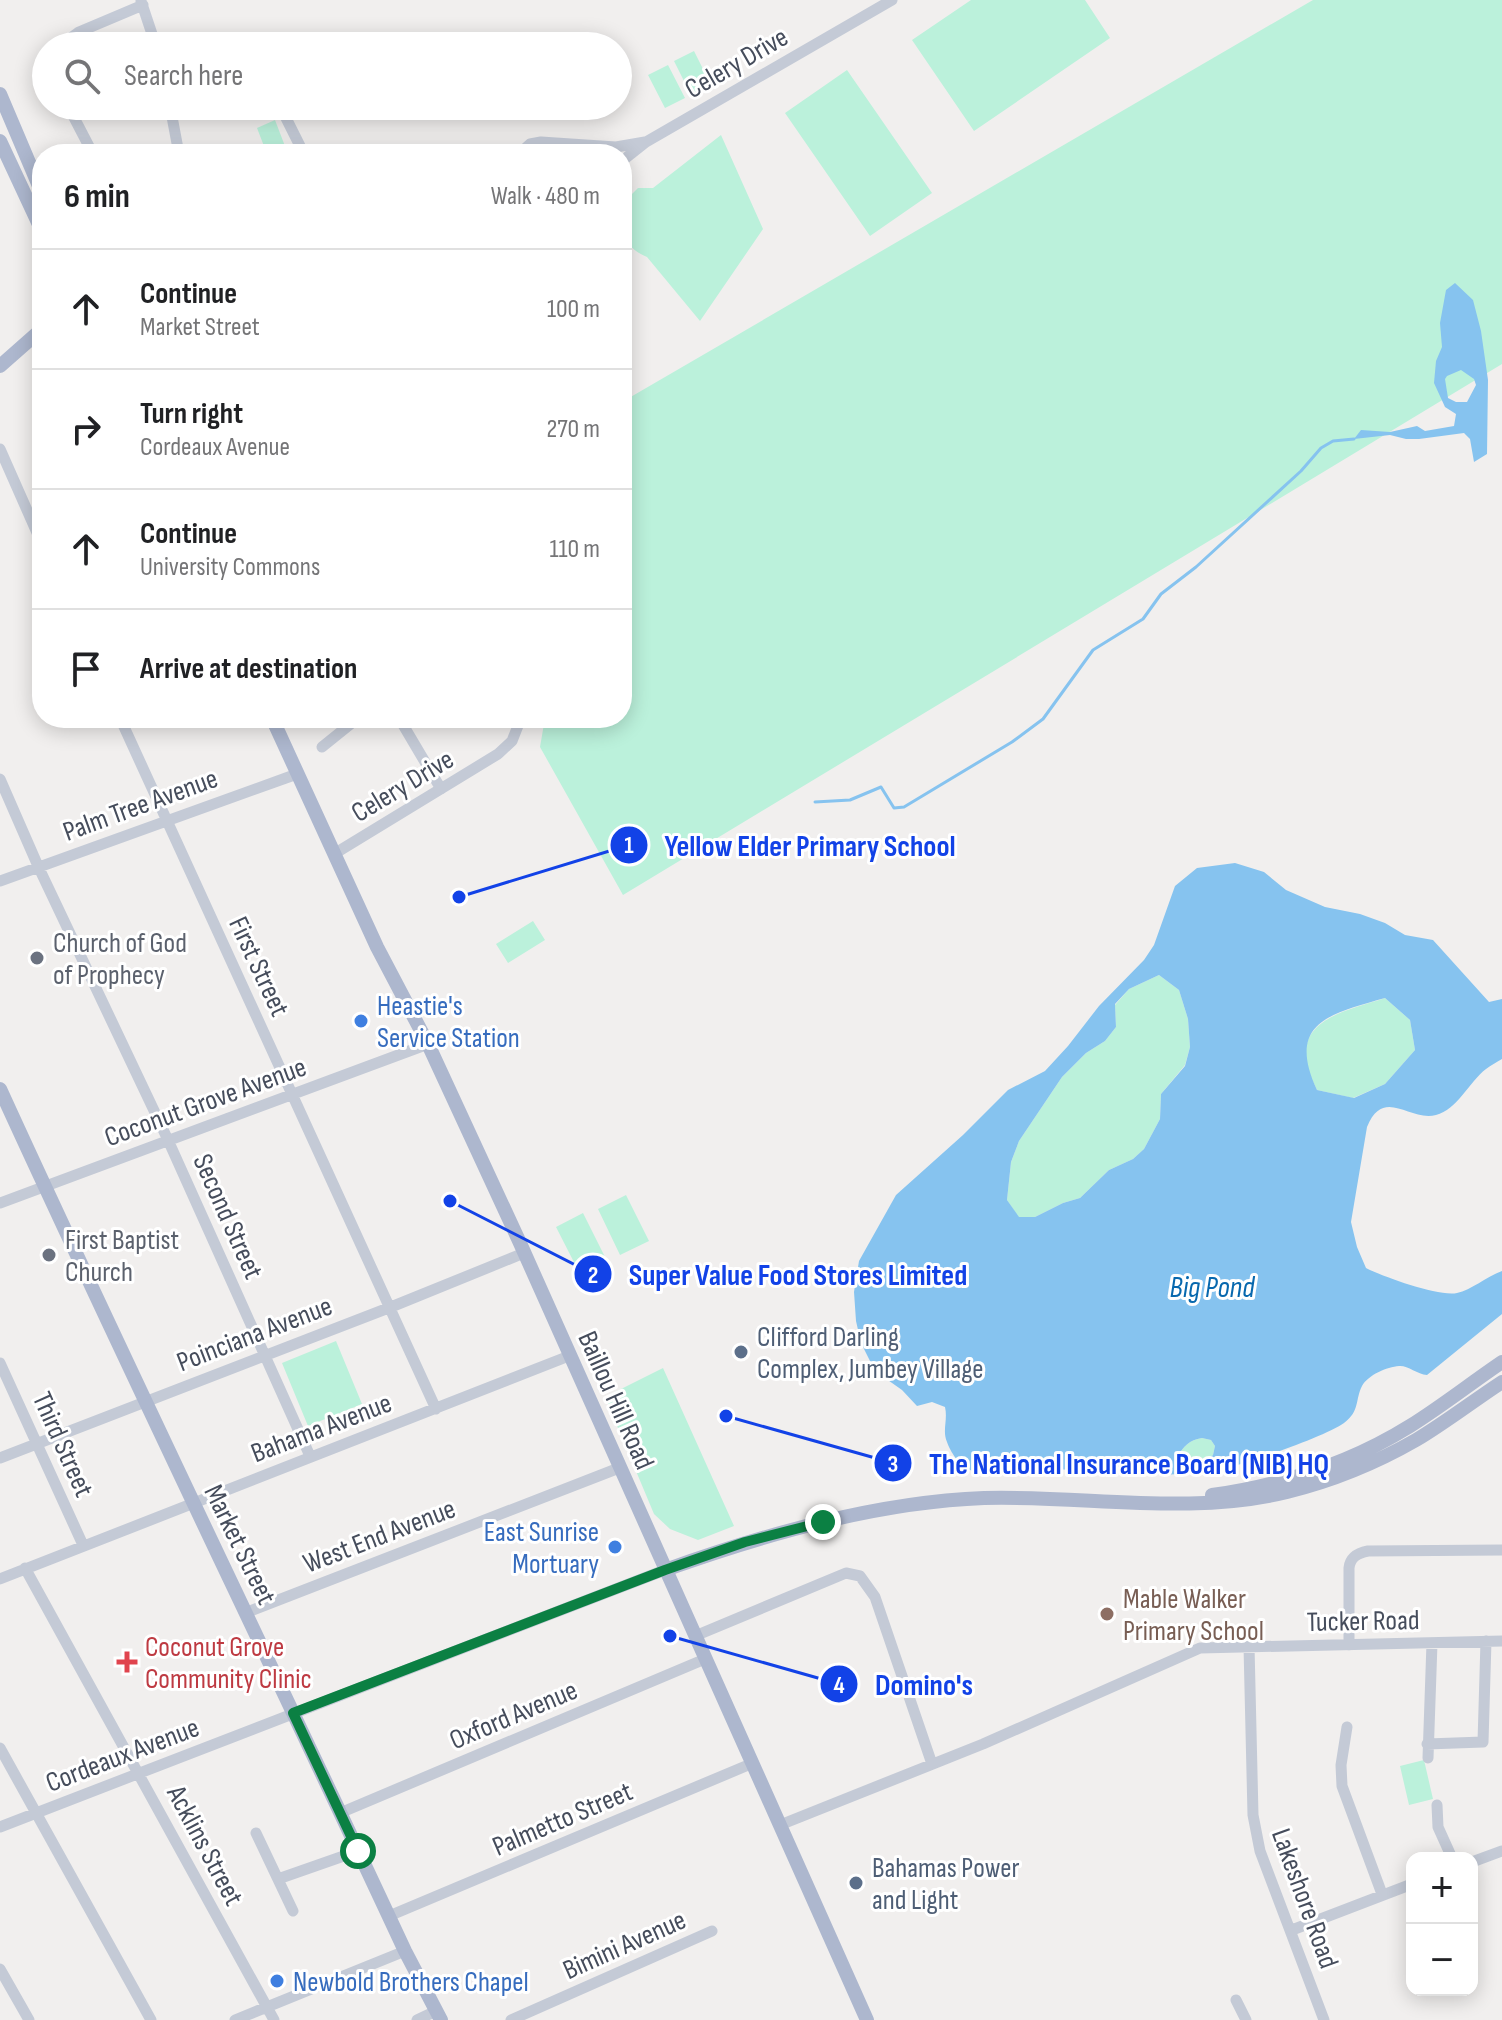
<!DOCTYPE html>
<html lang="en">
<head>
<meta charset="utf-8">
<style>
  :root { --surface:#fff; --page:#f2f2f2; --text:#202124; --muted:#757577; --line:#e0e0e0 }
  body { margin:0; font-family:"Sofia Sans Condensed",sans-serif; background:var(--page); color:var(--text) }
  .controls { position:absolute; right:24px; bottom:24px; display:grid; overflow:hidden; border-radius:16px; box-shadow:0 4px 20px #0003 }
  .controls button { width:72px; height:72px; display:grid; place-items:center; padding:0; border:0; border-bottom:2px solid var(--line); background:var(--surface); color:var(--text); font:40px sans-serif }
  .stop { position:absolute; width:24px; height:24px; margin:-18px; border:6px solid #0b8043; border-radius:50%; background:#fff }
  .stop.end { background:#0b8043; border-color:#fff; box-shadow:0 2px 8px #0008 }
  .list { margin:0; padding:0; list-style:none }
  h2 { display:flex; justify-content:space-between; align-items:center; height:104px; margin:0; padding:0 32px; font-size:34px }
  h2 small { font-size:26px; font-weight:400; color:var(--muted) }
  .list li { display:grid; grid-template-columns:52px 1fr auto; gap:24px; align-items:center; box-sizing:border-box; height:120px; padding:0 32px; border-top:2px solid var(--line) }
  .list b { display:block; font-size:30px; white-space:nowrap }
  .list p { margin:0; font-size:26px; white-space:nowrap; color:var(--muted) }
  .list em { font-size:26px; font-style:normal; color:var(--muted) }
  .icon { flex:none; width:44px; height:44px; fill:none; stroke:currentColor; stroke-width:2; stroke-linecap:round; stroke-linejoin:round }
  .map { position:relative; flex:none; width:1502px; height:2020px; overflow:hidden }
  .search { position:absolute; background:var(--surface); box-shadow:0 4px 20px #0003; left:32px; top:32px; width:600px; height:88px; display:flex; align-items:center; gap:20px; box-sizing:border-box; padding:0 28px; border-radius:44px; color:var(--muted); font-size:30px }
  .panel { position:absolute; background:var(--surface); box-shadow:0 4px 20px #0003; left:32px; top:144px; width:600px; height:584px; border-radius:32px }
  .map>svg:first-child { display:block }
  .green { fill:#bbf1db }
  .water { fill:#86c3ef; fill-rule:evenodd }
  .lines { fill:none; stroke-linecap:round; stroke-linejoin:round }
  .stream { stroke:#86c3ef; stroke-width:3 }
  .minor { stroke:#c4cad6; stroke-width:11 }
  .major { stroke:#adb7ce; stroke-width:14 }
  .route { stroke:#0b8043; stroke-width:10 }
  .worship-dot { fill:#6b7280; stroke:#fff; stroke-width:3 }
  .shop-dot { fill:#3f7fe0; stroke:#fff; stroke-width:3 }
  .service-dot { fill:#5c6f8a; stroke:#fff; stroke-width:3 }
  .education-dot { fill:#8d6e63; stroke:#fff; stroke-width:3 }
  .health-dot { fill:#e0444e; stroke:#fff; stroke-width:3 }
  .labels { text-anchor:middle; stroke-width:6; stroke-linejoin:round; paint-order:stroke }
  .street-label { font-size:28px; fill:#464d5c; stroke:#fff }
  .worship-label { font-size:28px; fill:#5b616d; stroke:#fff; text-anchor:start }
  .shop-label { font-size:28px; fill:#366cbe; stroke:#fff; text-anchor:start }
  .service-label { font-size:28px; fill:#4e5e75; stroke:#fff; text-anchor:start }
  .education-label { font-size:28px; fill:#785e54; stroke:#fff; text-anchor:start }
  .health-label { font-size:28px; fill:#be3a42; stroke:#fff; text-anchor:start }
  .water-label { font-size:30px; font-style:italic; fill:#0768ae; stroke:#fff }
  .leader { fill:none; stroke:#1242e7; stroke-width:3 }
  .callout-dot { fill:#1242e7; stroke:#fff; stroke-width:3 }
  .mark-label { font-size:24px; text-anchor:middle; font-weight:bold; fill:#fff }
  .callout-label { font-size:30px; text-anchor:middle; font-weight:bold; fill:#1242e7; stroke:#fff; stroke-width:6; stroke-linejoin:round; paint-order:stroke }
</style>
</head>
<body>
<div class="map">
<svg width="1502" height="2020" viewBox="0 0 1502 2020">
  <rect width="100%" height="100%" fill="#f1efee"/>
  <path class="green" d="M971 0H1085L1110 38 974 131 912 40Z
    M1313 0H1502V364L623 895 540 747 545 718H622V402Z
    M694 51 711 85 691 95 674 61Z
    M668 65 685 98 665 108 648 75Z
    M847 70 932 193 870 236 785 113Z
    M275 120 288 154H267L257 128Z
    M721 135 763 229 700 321 647 257C621 246 622 229 622 204L638 188H653Z
    M533 921 545 940 508 963 496 944Z
    M1159 975 1179 990 1188 1019 1190 1047 1185 1065 1161 1094 1160 1119 1144 1149 1133 1159 1109 1170 1080 1198 1063 1203 1035 1217 1019 1218 1007 1200 1011 1162 1019 1141 1062 1077 1086 1053 1105 1041 1116 1027 1115 1005 1129 989Z
    M1385 998 1410 1020 1415 1050 1385 1084 1353 1098 1317 1090C1314 1083 1309 1074 1307 1066 1296 1018 1350 1010 1385 998Z
    M626 1195 649 1241 620 1255 598 1209Z
    M583 1213 607 1261 580 1274 556 1227Z
    M336 1341 362 1404 308 1426 282 1363Z
    M663 1368 734 1526 698 1540 670 1529 654 1514 605 1397Z
    M1202 1438 1211 1440 1215 1446 1213 1455C1202 1465 1186 1472 1177 1457 1184 1446 1189 1440 1202 1438Z
    M1424 1760 1433 1799 1409 1805 1400 1766Z"/>
  <path class="water" d="M1455 283 1473 300 1481 331 1488 380 1487 454 1474 462 1470 439 1464 433 1419 439H1406L1390 435 1354 439 1361 430 1390 432 1417 426 1425 431 1454 426 1456 414 1445 407 1434 383 1436 361 1442 347 1440 323 1446 290ZM1461 370 1474 379 1476 385 1467 402H1456L1448 398 1445 379 1447 376Z
    M1235 863 1264 872 1286 890 1325 907 1360 914 1385 923 1405 935 1433 940 1489 1002 1502 999V1059C1497 1062 1491 1065 1486 1069 1469 1082 1457 1110 1436 1115 1409 1122 1384 1086 1367 1127L1351 1222 1357 1247 1366 1268C1384 1277 1439 1297 1457 1293 1471 1290 1486 1277 1502 1271V1314L1427 1375C1417 1374 1407 1365 1399 1366 1387 1367 1368 1375 1362 1386 1355 1400 1360 1411 1344 1423 1331 1433 1273 1454 1254 1460 1189 1483 1122 1473 1055 1469 1035 1468 984 1476 970 1470 960 1467 950 1451 947 1442 942 1431 948 1420 945 1407L932 1402 917 1406 902 1390 875 1371 861 1343 856 1321 854 1292 859 1261 896 1195 963 1135 1008 1090 1045 1071 1068 1046 1099 1006 1144 960 1154 945 1175 886 1197 868ZM1159 975 1179 990 1188 1019 1190 1047 1185 1066 1161 1094 1160 1119 1144 1149 1133 1159 1109 1170 1080 1198 1063 1203 1035 1217H1019L1007 1200 1011 1162 1019 1141 1062 1077 1086 1053 1105 1041 1116 1027 1115 1004 1129 989ZM1385 998 1410 1020 1415 1050 1385 1084 1354 1098 1317 1090C1286 1023 1329 1014 1385 998ZM1202 1438 1211 1440 1215 1446 1213 1455C1202 1465 1186 1472 1177 1457 1184 1446 1189 1440 1202 1438Z"/>
  <g class="lines">
    <path class="stream" d="M815 802 850 800 881 787 894 808 904 807 1012 742 1043 719 1093 650 1143 619 1161 594 1196 567 1301 471 1321 448 1333 441 1354 439"/>
    <path class="minor" d="M141 1 156 46
      M60 46 79 32 143 5
      M68 106 93 154
      M170 106 179 154
      M280 106 304 154
      M519 154 530 144 541 142 616 147 645 142
      M622 161 646 142 892 0
      M0 449 42 544
      M120 718 436 1409
      M399 718 441 789
      M322 747 358 718
      M0 779 38 866 168 1140 310 1456
      M334 854 498 754 512 741 521 718
      M0 881 297 774
      M0 1203 428 1044
      M0 1363 83 1545
      M0 1458 391 1307 524 1253
      M25 1568 274 2020
      M0 1579 569 1356
      M245 1613 619 1468
      M695 1636 846 1573 860 1576 875 1597 932 1764
      M1349 1645V1568C1350 1557 1358 1553 1368 1551L1502 1550
      M1249 1646 1253 1815 1260 1851 1324 2020
      M1347 1727 1341 1765 1342 1786 1382 1894
      M1427 1744 1483 1742 1486 1641
      M0 1748 151 2020
      M1428 1758 1432 1643
      M1437 1805 1438 1827 1452 1858
      M340 1813 705 1659
      M780 1825 983 1744 1200 1648 1502 1641
      M0 1827 665 1570
      M256 1833 293 1911
      M1472 1862 1502 1851
      M278 1879 358 1851
      M389 1916 753 1763
      M1292 1930 1412 1884
      M0 1969 29 2020
      M1236 2000 1246 2020
      M235 2020 405 1951
      M417 2020 436 2011
      M511 2020 712 1931"/>
    <path class="major" d="M0 94 42 193
      M0 141 42 231
      M0 366 42 329
      M272 718 377 947 428 1044 520 1243 867 2020
      M0 1089C132 1378 271 1663 405 1951L441 2020
      M1212 1495C1282 1485 1349 1464 1410 1426 1442 1406 1471 1383 1502 1362
      M665 1570C766 1534 877 1502 984 1498 1085 1495 1189 1516 1287 1492 1332 1481 1376 1463 1416 1440 1446 1422 1473 1401 1502 1382"/>
  </g>
  <g class="lines">
    <path class="route" d="M358 1851 293 1713 665 1570 745 1542 823 1522"/>
  </g>
  <g class="worship-dot">
    <circle cx="37" cy="958" r="8"/>
    <circle cx="49" cy="1255" r="8"/>
  </g>
  <g class="shop-dot">
    <circle cx="361" cy="1021" r="8"/>
    <circle cx="615" cy="1547" r="8"/>
    <circle cx="277" cy="1981" r="8"/>
  </g>
  <g class="service-dot">
    <circle cx="741" cy="1352" r="8"/>
    <circle cx="856" cy="1883" r="8"/>
  </g>
  <circle class="education-dot" cx="1107" cy="1614" r="8"/>
  <path class="health-dot" d="M123 1650h8v8h8v8h-8v8h-8v-8h-8v-8h8z"/>
  <g class="labels">
    <g class="street-label">
      <text transform="translate(736 62) rotate(-30)" y="10">Celery Drive</text>
      <text transform="translate(402 785) rotate(-31)" y="10">Celery Drive</text>
      <text transform="translate(140 804) rotate(-20)" y="10">Palm Tree Avenue</text>
      <text transform="translate(260 966) rotate(65)" y="10">First Street</text>
      <text transform="translate(205 1101) rotate(-20)" y="10">Coconut Grove Avenue</text>
      <text transform="translate(229 1216) rotate(66)" y="10">Second Street</text>
      <text transform="translate(254 1333) rotate(-21)" y="10">Poinciana Avenue</text>
      <text transform="translate(617 1400) rotate(66)" y="10">Baillou Hill Road</text>
      <text transform="translate(321 1427) rotate(-21)" y="10">Bahama Avenue</text>
      <text transform="translate(64 1444) rotate(66)" y="10">Third Street</text>
      <text transform="translate(379 1535) rotate(-21)" y="10">West End Avenue</text>
      <text transform="translate(241 1544) rotate(64)" y="10">Market Street</text>
      <text transform="translate(1363 1620) rotate(-1)" y="10">Tucker Road</text>
      <text transform="translate(513 1714) rotate(-23)" y="10">Oxford Avenue</text>
      <text transform="translate(122 1754) rotate(-21)" y="10">Cordeaux Avenue</text>
      <text transform="translate(562 1818) rotate(-23)" y="10">Palmetto Street</text>
      <text transform="translate(206 1845) rotate(62)" y="10">Acklins Street</text>
      <text transform="translate(1306 1898) rotate(70)" y="10">Lakeshore Road</text>
      <text transform="translate(624 1944) rotate(-24)" y="10">Bimini Avenue</text>
    </g>
    <g class="worship-label">
      <text x="53" y="952">Church of God<tspan x="53" dy="32">of Prophecy</tspan></text>
      <text x="65" y="1249">First Baptist<tspan x="65" dy="32">Church</tspan></text>
    </g>
    <g class="shop-label">
      <text x="377" y="1015">Heastie's<tspan x="377" dy="32">Service Station</tspan></text>
      <text x="599" y="1541" text-anchor="end">East Sunrise<tspan x="599" dy="32">Mortuary</tspan></text>
      <text x="293" y="1991">Newbold Brothers Chapel</text>
    </g>
    <g class="service-label">
      <text x="757" y="1346">Clifford Darling<tspan x="757" dy="32">Complex, Jumbey Village</tspan></text>
      <text x="872" y="1877">Bahamas Power<tspan x="872" dy="32">and Light</tspan></text>
    </g>
    <g class="education-label">
      <text x="1123" y="1608">Mable Walker<tspan x="1123" dy="32">Primary School</tspan></text>
    </g>
    <g class="health-label">
      <text x="145" y="1656">Coconut Grove<tspan x="145" dy="32">Community Clinic</tspan></text>
    </g>
    <g class="water-label">
      <text x="1212" y="1297">Big Pond</text>
    </g>
  </g>
  <path class="leader" d="M459 897L629 845M450 1201L593 1274M726 1416L893 1463M670 1636L839 1684"/>
  <g class="callout-dot">
    <circle cx="459" cy="897" r="8"/>
    <circle cx="450" cy="1201" r="8"/>
    <circle cx="726" cy="1416" r="8"/>
    <circle cx="670" cy="1636" r="8"/>
    <circle cx="629" cy="845" r="20"/>
    <circle cx="593" cy="1274" r="20"/>
    <circle cx="893" cy="1463" r="20"/>
    <circle cx="839" cy="1684" r="20"/>
  </g>
  <g class="mark-label">
    <text x="629" y="853">1</text>
    <text x="593" y="1283">2</text>
    <text x="893" y="1472">3</text>
    <text x="839" y="1693">4</text>
  </g>
  <g class="callout-label">
    <text x="810" y="856">Yellow Elder Primary School</text>
    <text x="798" y="1285">Super Value Food Stores Limited</text>
    <text x="1129" y="1474">The National Insurance Board (NIB) HQ</text>
    <text x="924" y="1695">Domino's</text>
  </g>
</svg>
<div class="controls">
<button>+</button>
<button>−</button>
</div>
<div class="stop" style="left:358px;top:1851px"></div>
<div class="stop end" style="left:823px;top:1522px"></div>
<div class="search"><svg class="icon" aria-label="search" viewBox="0 0 24 24"><circle cx="10" cy="10" r="6"/><path d="M15 15l6 6"/></svg>Search here</div>
<section class="panel">
<h2>6 min<small>Walk · 480 m</small></h2>
<ul class="list">
<li><svg class="icon" aria-label="ahead" viewBox="0 0 24 24"><path d="M12 20V5M6 11l6-6 6 6"/></svg><div><b>Continue</b><p>Market Street</p></div><em>100 m</em></li>
<li><svg class="icon" aria-label="right" viewBox="0 0 24 24"><path d="M7 20v-9h11M14 6l5 5-5 5"/></svg><div><b>Turn right</b><p>Cordeaux Avenue</p></div><em>270 m</em></li>
<li><svg class="icon" aria-label="ahead" viewBox="0 0 24 24"><path d="M12 20V5M6 11l6-6 6 6"/></svg><div><b>Continue</b><p>University Commons</p></div><em>110 m</em></li>
<li><svg class="icon" aria-label="arrive" viewBox="0 0 24 24"><path d="M6 21V4h12l-3 4 3 4H6"/></svg><div><b>Arrive at destination</b></div></li>
</ul>
</section>
</div>
</body>
</html>
